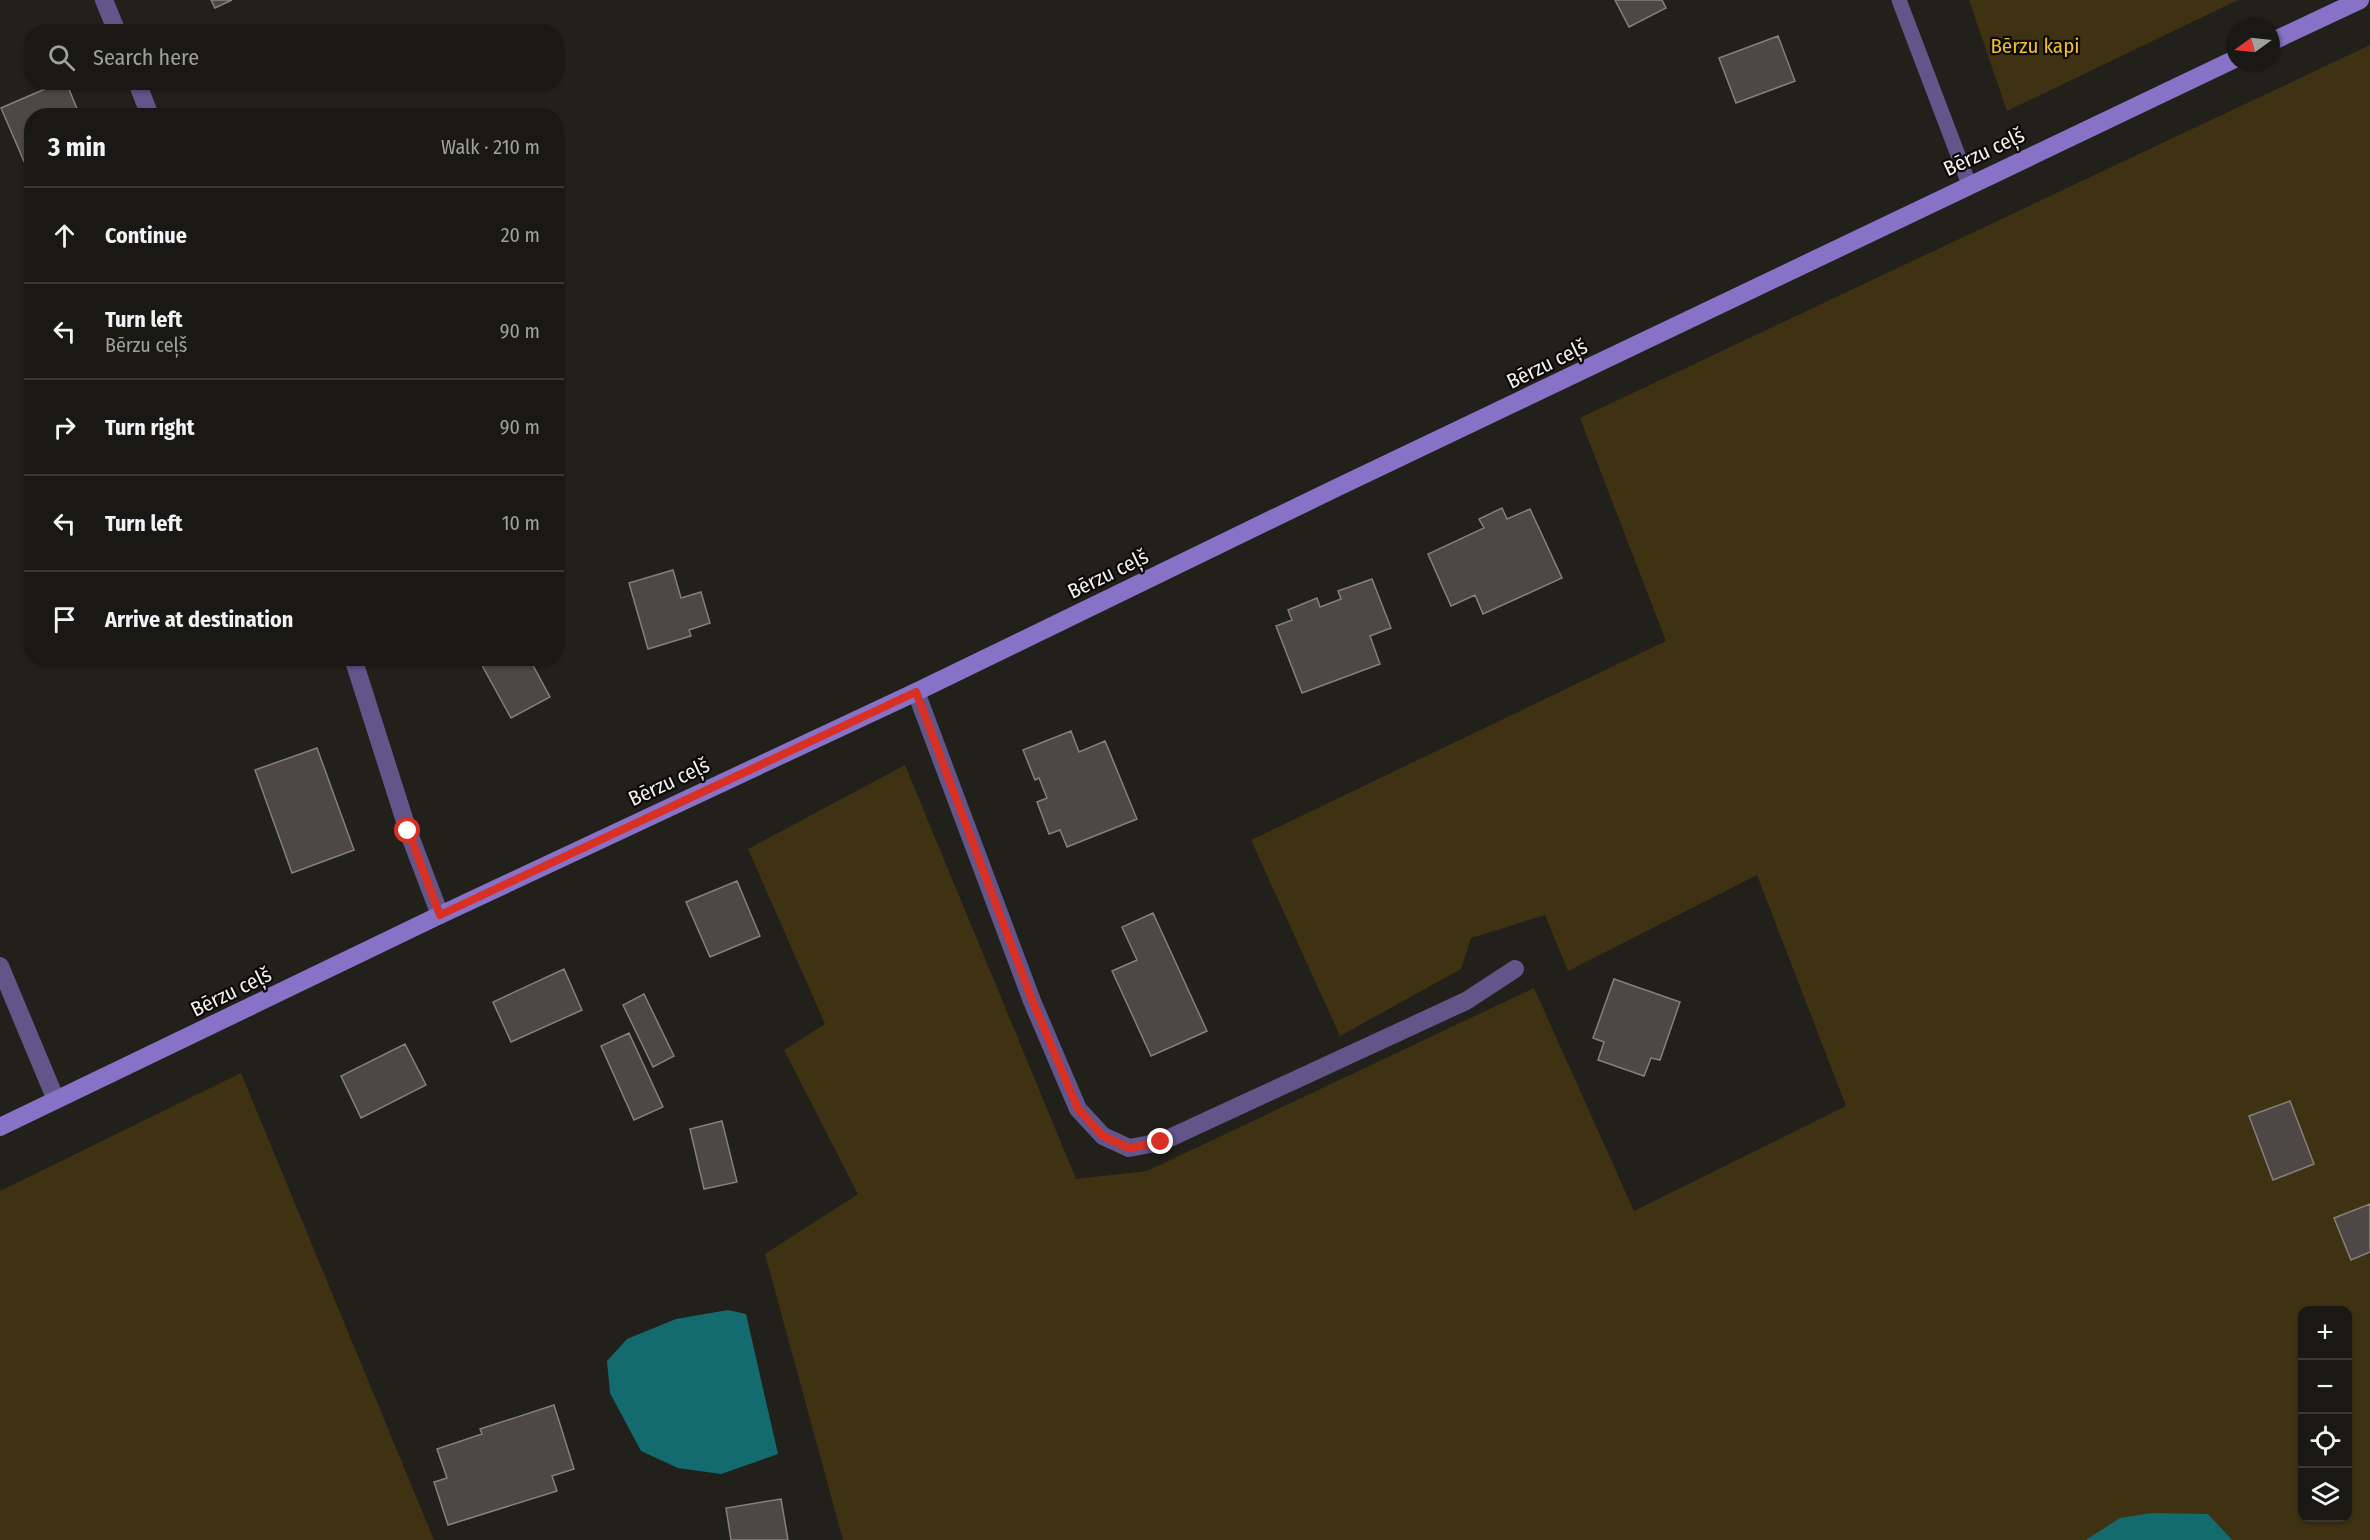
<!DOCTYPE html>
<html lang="en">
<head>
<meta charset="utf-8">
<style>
  :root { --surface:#1a1814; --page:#272522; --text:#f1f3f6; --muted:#9fa0a0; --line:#383734 }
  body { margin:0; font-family:"Fira Sans Condensed",sans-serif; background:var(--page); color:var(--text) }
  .controls { position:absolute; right:18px; bottom:18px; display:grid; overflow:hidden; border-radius:12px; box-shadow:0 2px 4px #0004 }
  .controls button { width:54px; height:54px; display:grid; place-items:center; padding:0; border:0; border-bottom:2px solid var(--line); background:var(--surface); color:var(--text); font:30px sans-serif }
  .compass { position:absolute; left:2226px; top:18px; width:54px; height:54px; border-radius:50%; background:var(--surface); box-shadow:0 2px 4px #0004; rotate:255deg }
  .stop { position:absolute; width:18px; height:18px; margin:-14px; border:4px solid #d93025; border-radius:50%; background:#fff }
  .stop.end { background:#d93025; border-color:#fff; box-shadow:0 2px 6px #0008 }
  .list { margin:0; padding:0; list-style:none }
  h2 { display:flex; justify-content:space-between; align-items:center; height:78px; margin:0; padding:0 24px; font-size:26px }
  h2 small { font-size:20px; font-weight:400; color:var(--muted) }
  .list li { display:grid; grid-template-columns:39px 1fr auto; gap:18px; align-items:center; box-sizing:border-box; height:96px; padding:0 24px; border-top:2px solid var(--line) }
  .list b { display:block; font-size:22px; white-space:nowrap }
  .list p { margin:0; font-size:20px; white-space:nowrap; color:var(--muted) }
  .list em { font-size:20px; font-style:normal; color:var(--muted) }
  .icon { flex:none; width:33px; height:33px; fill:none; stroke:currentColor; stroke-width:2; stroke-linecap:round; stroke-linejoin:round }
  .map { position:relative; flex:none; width:2370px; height:1540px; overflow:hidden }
  .search { position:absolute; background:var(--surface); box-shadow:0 2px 4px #0004; left:24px; top:24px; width:540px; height:66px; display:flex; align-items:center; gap:15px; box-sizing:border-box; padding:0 21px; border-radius:24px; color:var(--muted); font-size:22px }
  .panel { position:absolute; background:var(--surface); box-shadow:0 2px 4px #0004; left:24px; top:108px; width:540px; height:558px; border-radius:24px }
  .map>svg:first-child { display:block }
  .green { fill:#3f3213; fill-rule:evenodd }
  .water { fill:#146b6f }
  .building { fill:#4d4845; stroke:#867f7c; stroke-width:1.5 }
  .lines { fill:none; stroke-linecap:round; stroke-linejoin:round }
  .lane { stroke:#62558a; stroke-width:15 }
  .street { stroke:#62558a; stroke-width:18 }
  .secondary { stroke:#8872c7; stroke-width:18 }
  .route { stroke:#d93025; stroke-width:8 }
  .labels { text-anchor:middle; stroke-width:4.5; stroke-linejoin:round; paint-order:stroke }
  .park-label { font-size:21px; fill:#f1be2e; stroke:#0b0a08 }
  .street-label { font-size:21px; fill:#f3f2ef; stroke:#0b0a08 }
</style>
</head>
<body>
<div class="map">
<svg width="2370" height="1540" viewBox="0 0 2370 1540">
  <rect width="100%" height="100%" fill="#22201b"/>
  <path class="green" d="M1969 0H2238L2007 111Z
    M2370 45V1540H843L765 1254 858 1194 784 1050 825 1024 748 849 905 765 1076 1179 1147 1171 1534 988 1634 1211 1846 1106 1757 875 1568 971 1545 915 1471 938 1461 969 1340 1036 1251 840 1666 641 1580 418ZM2302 1310H2348V1518H2302Z
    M241 1073 434 1540H0V1191Z"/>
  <path class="water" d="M728 1310 746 1314 778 1454 721 1474 678 1468 641 1451 610 1393 607 1361 627 1339 676 1319Z
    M2152 1513 2208 1514 2232 1540H2086L2120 1518Z"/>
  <path class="building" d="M211 0H232L215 8Z
    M1615 0H1662L1666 8 1629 27Z
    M1778 36 1795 81 1736 103 1719 58Z
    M61 82H66L80 116H32V180L1 108Z
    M1502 508 1507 519 1530 509 1562 578 1483 614 1475 595 1451 606 1428 554 1484 528 1479 519Z
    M673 570 681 598 701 592 710 623 689 630 691 636 648 649 629 583Z
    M1372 579 1391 628 1370 636 1380 664 1302 693 1276 626 1292 620 1288 610 1317 598 1320 607 1341 599 1338 591Z
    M478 658H529L550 697 511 718Z
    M1071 731 1079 752 1105 741 1137 819 1067 847 1060 830 1049 834 1037 802 1047 798 1039 778 1035 780 1023 750Z
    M317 748 354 850 292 873 255 770Z
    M737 881 760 936 710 957 686 902Z
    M1153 913 1207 1031 1151 1056 1112 971 1137 960 1122 927Z
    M564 969 582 1010 511 1042 493 1002Z
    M1614 979 1680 1002 1660 1060 1651 1058 1644 1076 1598 1060 1604 1042 1593 1038Z
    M644 994 674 1056 653 1067 623 1005Z
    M629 1033 663 1107 634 1120 601 1046Z
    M405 1044 426 1085 361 1118 341 1076Z
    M2290 1101 2314 1164 2273 1180 2249 1116Z
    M722 1121 737 1182 704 1189 690 1129Z
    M2370 1204V1252L2351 1260 2334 1218Z
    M554 1405 574 1469 552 1476 557 1491 448 1525 434 1482 447 1478 437 1449 482 1434 480 1429Z
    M781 1499 788 1540H731L726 1508Z"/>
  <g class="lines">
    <path class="lane" d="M1899 0 1969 184"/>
    <path class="street" d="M104 0 117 32
      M137 82 150 116
      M353 658 408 831 440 915
      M916 692 1032 1001 1078 1109 1103 1136 1129 1148 1161 1142 1466 1001 1515 969
      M0 966 56 1100"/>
    <path class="secondary" d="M2271 42 2360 0
      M0 1127 440 915 916 692 1334 489 2235 59"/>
  </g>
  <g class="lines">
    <path class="route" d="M408 831 440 915 916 692 1032 1000 1078 1109 1103 1136 1129 1148 1161 1142"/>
  </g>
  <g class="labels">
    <g class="park-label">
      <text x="2035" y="53">Bērzu kapi</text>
    </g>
    <g class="street-label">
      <text transform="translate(1984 152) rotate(-25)" y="7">Bērzu ceļš</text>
      <text transform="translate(1547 364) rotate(-26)" y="7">Bērzu ceļš</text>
      <text transform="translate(1108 574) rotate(-26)" y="7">Bērzu ceļš</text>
      <text transform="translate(669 782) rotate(-25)" y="7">Bērzu ceļš</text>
      <text transform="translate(231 992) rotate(-26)" y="7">Bērzu ceļš</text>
    </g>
  </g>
</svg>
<div class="controls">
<button>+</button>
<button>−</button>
<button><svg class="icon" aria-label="locate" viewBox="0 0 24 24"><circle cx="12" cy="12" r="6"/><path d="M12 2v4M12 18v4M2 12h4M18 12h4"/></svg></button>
<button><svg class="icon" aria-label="layers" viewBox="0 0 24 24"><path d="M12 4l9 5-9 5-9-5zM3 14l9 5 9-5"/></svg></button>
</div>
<svg class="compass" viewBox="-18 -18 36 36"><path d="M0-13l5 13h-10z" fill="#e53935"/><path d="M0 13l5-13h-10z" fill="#9fa0a0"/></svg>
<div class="stop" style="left:408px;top:831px"></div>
<div class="stop end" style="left:1161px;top:1142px"></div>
<div class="search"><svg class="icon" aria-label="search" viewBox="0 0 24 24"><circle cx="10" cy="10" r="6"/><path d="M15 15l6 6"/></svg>Search here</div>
<section class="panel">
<h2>3 min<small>Walk · 210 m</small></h2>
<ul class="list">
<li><svg class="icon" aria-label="ahead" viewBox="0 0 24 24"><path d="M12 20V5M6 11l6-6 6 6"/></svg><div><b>Continue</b></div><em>20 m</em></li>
<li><svg class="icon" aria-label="left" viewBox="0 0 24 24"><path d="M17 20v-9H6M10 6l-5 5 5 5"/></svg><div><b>Turn left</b><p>Bērzu ceļš</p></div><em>90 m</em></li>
<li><svg class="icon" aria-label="right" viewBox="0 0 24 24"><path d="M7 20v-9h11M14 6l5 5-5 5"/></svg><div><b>Turn right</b></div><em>90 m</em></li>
<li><svg class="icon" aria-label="left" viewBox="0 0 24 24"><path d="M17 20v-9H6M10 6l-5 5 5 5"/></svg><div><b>Turn left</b></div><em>10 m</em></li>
<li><svg class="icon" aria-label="arrive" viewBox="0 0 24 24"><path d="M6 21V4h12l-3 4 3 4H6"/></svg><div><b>Arrive at destination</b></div></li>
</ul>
</section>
</div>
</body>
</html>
